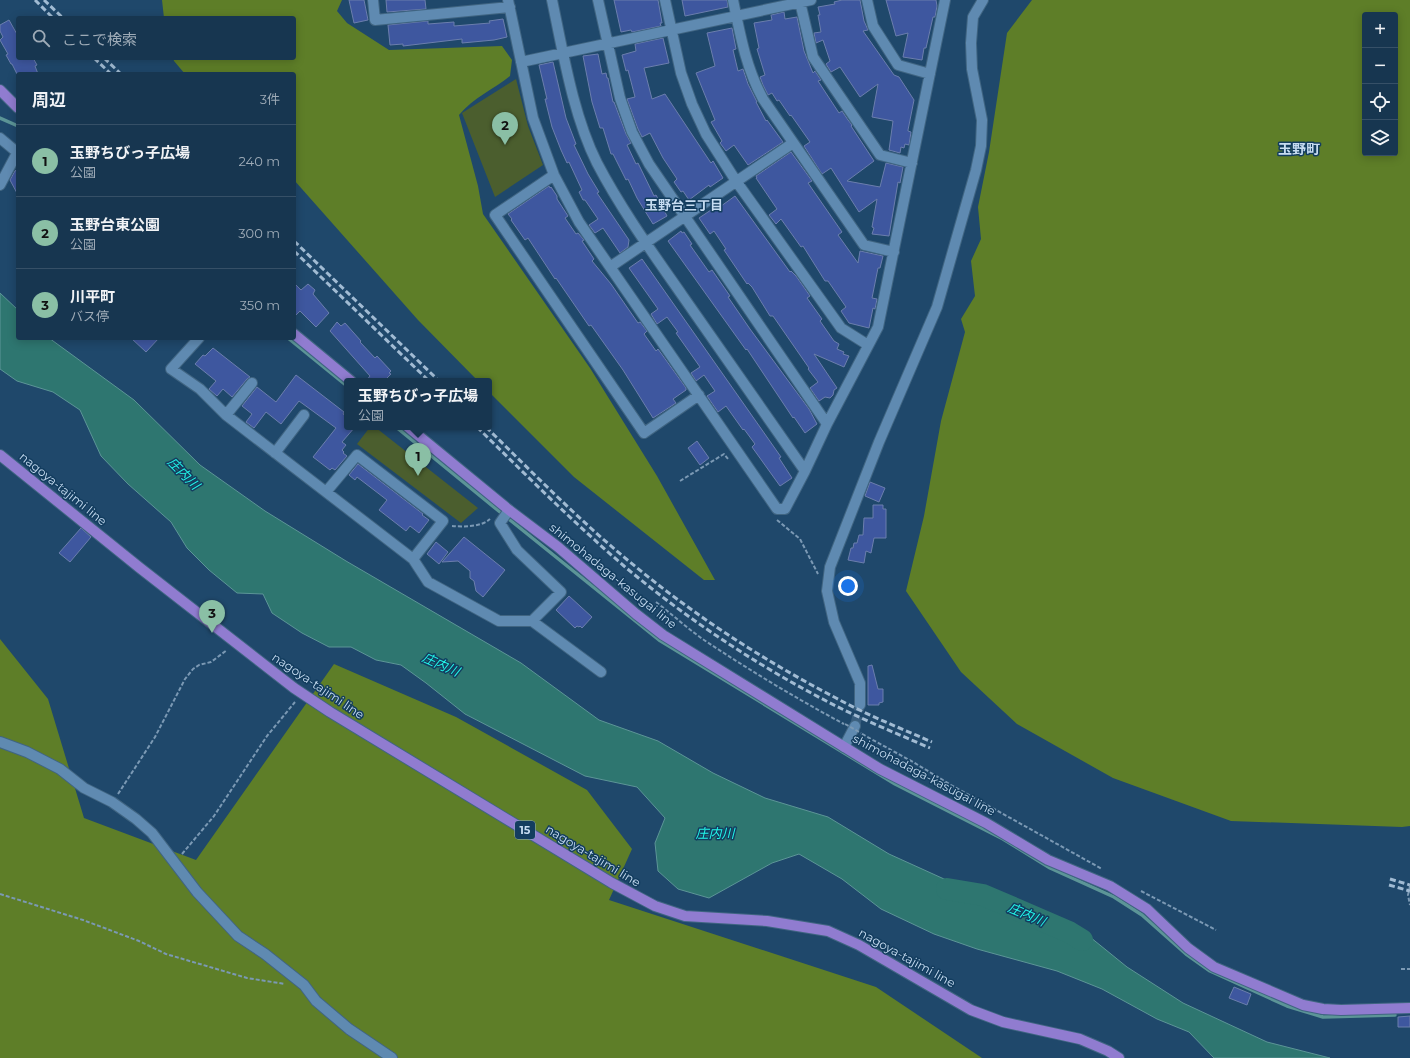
<!DOCTYPE html>
<html lang="ja">
<head>
<meta charset="utf-8">
<style>
  :root { --surface:#173650; --page:#203e57; --text:#f1f3f6; --muted:#9eabb7; --line:#365067; --accent:#8abfa5 }
  body { margin:0; font-family:Montserrat,"Noto Sans JP",sans-serif; background:var(--page); color:var(--text) }
  .controls { position:absolute; right:12px; top:12px; display:grid; overflow:hidden; border-radius:4px; box-shadow:0 2px 10px #0003 }
  .controls button { width:36px; height:36px; display:grid; place-items:center; padding:0; border:0; border-bottom:1px solid var(--line); background:var(--surface); color:var(--text); font:20px sans-serif }
  .you { position:absolute; left:848px; top:586px; width:14px; height:14px; margin:-10px; border:3px solid #fff; border-radius:50%; background:#1a73e8; box-shadow:0 0 0 6px #1a73e833 }
  .badge { display:grid; place-items:center; width:26px; height:26px; border-radius:50%; background:var(--accent); color:#111; font-size:13px; font-weight:700 }
  .pin { position:absolute; translate:-50% -33px; filter:drop-shadow(0 1px 2px #0008) }
  .pin::after { content:''; position:absolute; top:21px; width:14px; height:12px; background:inherit; clip-path:polygon(0 0,100% 0,50% 100%) }
  .popup { position:absolute; left:344px; top:378px; width:148px; height:52px; box-sizing:border-box; display:grid; place-content:center; border-radius:4px; background:var(--surface); filter:drop-shadow(0 1px 3px #0005); font-size:13px; white-space:nowrap; color:var(--muted) }
  .popup b { font-size:15px; color:var(--text) }
  .popup::after { content:''; position:absolute; left:50%; top:100%; margin-left:-8px; border:8px solid transparent; border-top-color:var(--surface) }
  .list { margin:0; padding:0; list-style:none }
  h2 { display:flex; justify-content:space-between; align-items:center; height:52px; margin:0; padding:0 16px; font-size:17px }
  h2 small { font-size:13px; font-weight:400; color:var(--muted) }
  .list li { display:grid; grid-template-columns:26px 1fr auto; gap:12px; align-items:center; box-sizing:border-box; height:72px; padding:0 16px; border-top:1px solid var(--line) }
  .list b { display:block; font-size:15px; white-space:nowrap }
  .list p { margin:0; font-size:13px; white-space:nowrap; color:var(--muted) }
  .list em { font-size:13px; font-style:normal; color:var(--muted) }
  .icon { flex:none; width:22px; height:22px; fill:none; stroke:currentColor; stroke-width:2; stroke-linecap:round; stroke-linejoin:round }
  .map { position:relative; flex:none; width:1410px; height:1058px; overflow:hidden }
  .search { position:absolute; background:var(--surface); box-shadow:0 2px 10px #0003; left:16px; top:16px; width:280px; height:44px; display:flex; align-items:center; gap:10px; box-sizing:border-box; padding:0 14px; border-radius:4px; color:var(--muted); font-size:15px }
  .panel { position:absolute; background:var(--surface); box-shadow:0 2px 10px #0003; left:16px; top:72px; width:280px; height:268px; border-radius:4px }
  .map>svg:first-child { display:block }
  .green { fill:#4b5e2e }
  .forest { fill:#5e7e28; fill-rule:evenodd }
  .water { fill:#2e7670; stroke:#5c9597 }
  .lines { fill:none; stroke-linecap:round; stroke-linejoin:round }
  .stream { stroke:#5c9597; stroke-width:3.5 }
  .river { stroke:#2e7670; stroke-width:22 }
  .building { fill:#3e579f; stroke:#6b7ead }
  .minor-tunnel { stroke:#385e7f; stroke-width:10; stroke-dasharray:10 5; stroke-linecap:butt }
  .minor-casing { stroke:#406582; stroke-width:12 }
  .major-casing { stroke:#406582; stroke-width:12 }
  .path { stroke:#7b99b4; stroke-width:2; stroke-dasharray:4 2; stroke-linecap:butt }
  .minor { stroke:#5f8ab1; stroke-width:10 }
  .major { stroke:#907cd0; stroke-width:10 }
  .rail { stroke:#a1bbd3; stroke-width:3; stroke-dasharray:6 3; stroke-linecap:butt }
  .path-bridge { stroke:#7b99b4; stroke-width:2; stroke-dasharray:4 2; stroke-linecap:butt }
  .labels { text-anchor:middle; stroke-width:3; stroke-linejoin:round; paint-order:stroke }
  .shield { fill:#133d5f; stroke:#90acc5; stroke-width:1 }
  .shield-label { font-size:11px; font-weight:bold; fill:#c6dcf1 }
  .street-label { font-size:12px; fill:#c6dcf1; stroke:#133d5f }
  .neighbourhood-label { font-size:13px; font-weight:bold; fill:#c6dcf1; stroke:#133d5f }
  .water-label { font-size:13px; font-style:italic; fill:#22f6e8; stroke:#133d5f }
  .quarter-label { font-size:14px; font-weight:bold; fill:#c6dcf1; stroke:#133d5f }
</style>
</head>
<body>
<div class="map">
<svg width="1410" height="1058" viewBox="0 0 1410 1058">
  <rect width="100%" height="100%" fill="#1f486b"/>
  <path class="green" d="M516 79 528 126 543 165 495 197 462 113Z
    M370 427H375L478 508 461 523 357 444Z"/>
  <path class="forest" d="M162 0H342L337 11 347 23 389 50 502 46 512 60 510 76C494 89 473 98 459 115L478 186 483 214 590 368 657 476 715 580H704L574 477 489 392V381H478L418 320 294 180V74H185L174 61 173 58H294V18H164Z
    M1032 0H1410V826L1402 827 1231 821 1113 778 1017 724 961 672 906 591 924 516 941 421 965 332 961 319 975 296 971 261 981 239 978 207 989 152 1007 33ZM1365 15H1395V153H1365Z
    M0 639 48 699 84 818 196 860 334 664 456 717 587 790 632 849 609 900 876 987 982 1058H0Z"/>
  <path class="water" d="M0 293 18 310V338H49L134 400 200 465 265 511 346 561 521 663 599 720 658 741 713 773 765 798 828 817 889 854 1030 918 1090 937 1127 967 1183 1003 1267 1042 1330 1058H1214L1189 1032 1157 1019 1102 989 1057 971 977 949 934 934 881 909 842 879 799 854 772 863 709 898 678 889 658 871 655 843 665 818 637 787 585 776 465 714 426 683 401 665 376 660 351 647H329L302 633 272 613 263 594 237 593 209 570 187 548 171 522 128 484 101 456 80 410 53 392 17 381 0 369Z"/>
  <g class="lines">
    <path class="stream" d="M0 118 18 126
      M288 338 347 386
      M396 427 500 512
      M510 520 659 640 895 784 1003 839 1050 868 1114 897 1142 915 1186 954 1210 971 1287 1006 1323 1017 1395 1015"/>
    <path class="river" d="M947 889 983 895 1069 932 1082 940"/>
  </g>
  <path class="building" d="M349 0H364L368 20 354 23Z
    M386 0H425L426 9 387 12Z
    M614 0H658L662 23H660L661 26 632 32 631 30 621 32Z
    M682 0H727L728 7 685 16Z
    M842 0H860L864 21 868 30 863 31 894 75 899 77 914 100 908 130V131L911 132 909 145 905 144 904 148 901 147 900 153 889 150 893 121 872 117 878 84 860 97 840 67 831 72 826 64 830 61 823 40 816 43 814 33 821 32 818 15H820L818 7 835 4 834 2Z
    M886 0H936L937 6 935 17H933L926 48H924L922 60 903 57 908 33 896 36Z
    M784 12 785 19 797 17 804 51 813 73 815 71 821 80 818 81 839 113 842 111 848 120 852 125 851 126 874 161 847 181 880 187 886 163 903 167 900 183 898 182 889 236 872 234 874 228 872 227 877 199 859 212 831 168 822 174 804 146 810 142 791 115 790 116 779 100 777 101 772 93 768 95 763 85 760 77 765 75 757 49 759 48 754 23 772 20 771 15Z
    M503 19 507 37 494 40 462 43V39L403 46V44L390 45 388 25 428 21V24L454 22V26L490 23 489 21Z
    M9 20 18 36V58H33L37 65 35 66 38 74H17L12 64H11L6 55 8 54 0 40 3 37 0 31V25Z
    M732 28 736 49 733 50 738 71 743 69 748 84 757 102H756L766 121 767 120 783 142 748 165 734 145 726 151 720 143 722 141 711 122 715 120 696 73 715 66 707 33Z
    M663 38 669 63 644 68 652 99 665 94 711 163 713 161 723 178 710 187 709 185 689 200 683 191 681 192 674 182 677 179 663 158 650 133 642 137 638 129 627 99 635 97 628 70 626 71 622 55 636 51 635 44Z
    M598 54 602 74 606 73 607 78H608L613 102H614L626 134 631 143 627 145 636 164 638 163 654 196 656 195 667 216 653 224 637 198 628 179 626 180 613 154H611L603 128H600L592 102 583 56Z
    M553 62 566 118 576 144 574 145 588 174 599 192 597 193 629 240 628 247 620 253 603 228 595 233 589 225 598 219 585 200H583L579 192 582 190 569 162 567 163 561 150 552 127 545 99H547L539 65Z
    M791 152 812 181 808 183 842 232 838 235 858 263 860 251 883 256 880 268H878L872 298 877 299 875 309 873 308 869 328 849 323 841 311 846 307 828 281H825L803 246 801 247 781 219 776 224 769 215 777 209 756 178H757L756 176Z
    M18 169V195L10 180 15 171Z
    M549 186 550 188 551 187 557 196V199L568 216 565 218 576 234 578 233 584 240 582 241 594 259 592 261 611 284 638 323 640 322 647 331 644 334 656 351 658 349 686 388V390L673 399 676 403 653 418 623 370 591 325 589 326 556 278 555 279 528 238 525 240 511 220 512 219 508 214Z
    M735 196 790 272 791 271 796 276 810 296 807 298 822 319 820 321 834 341 839 344 837 349 844 352 843 354 849 356 844 367 814 354 837 388 834 390 833 395 830 398 825 397 819 401 810 388 818 382 808 369 809 368 773 316H770L752 287 748 283 747 284 724 250 726 249 714 231 710 234 699 218 714 208 717 209Z
    M681 231 682 233 684 232 692 244 690 245 709 272 712 270 730 296 728 297 750 329 809 409 817 424 805 433 794 417 793 418 747 349 746 350 668 241Z
    M642 259 781 457 779 458 792 478 780 486 752 447 755 444 744 429 743 430 726 406 718 412 707 396 715 391 704 375 696 381 691 373 700 367 676 333 678 332 667 317 657 324 651 314 658 309 629 268Z
    M294 283 301 290 308 284 315 290 313 294 329 313 316 327 300 311 294 317Z
    M337 322 341 326 345 323 361 341 360 342 375 358 377 356 391 371 389 373 391 374 384 381H366L370 376 330 331Z
    M131 338H159L146 352Z
    M213 348 250 377 247 379 232 397 223 389 217 396 209 389 216 381 195 364 203 355 205 356Z
    M296 375 344 412 343 414 347 417V427H355L342 442 346 445 342 450 344 452 343 453 347 456 335 470 332 468 330 470 313 457 336 428 299 401 281 424 266 412 254 428 246 422 252 414 242 406 257 387 276 402Z
    M697 441 709 458 700 465 688 448Z
    M358 464 423 514 422 515 429 520 419 533 410 526 406 531 379 510 387 500 357 477 355 480 349 475Z
    M870 482 885 488 879 502 865 496Z
    M873 505H883V509H886V538H874L871 553 866 551 864 563 848 560 851 548H853L854 543H857L859 535H863L864 518H873Z
    M81 528 91 537 70 562 59 553Z
    M464 537 505 570 483 597 476 591 474 581 470 578V571L458 561 442 562Z
    M436 542 448 552 439 564 427 554Z
    M569 596 592 617 582 628 580 626 579 627 577 626 575 628 556 610Z
    M872 665 878 689H883V702L879 703V705H868V666Z
    M1234 987 1251 994 1247 1005 1229 998Z
    M1410 1016V1027H1398V1017Z"/>
  <g class="lines">
    <path class="minor-tunnel" d="M855 726 860 705"/>
    <defs>
      <path id="minor" d="M373 0 375 20 510 7
        M508 0 533 118 554 175 579 222 777 509H785L805 471 827 424 878 327 945 0
        M552 0C563 52 573 115 597 163 621 209 652 252 682 295 723 353 764 412 805 471
        M598 0 620 98 632 132 649 164 827 424
        M665 0 681 73 692 104 706 134 736 181 841 328 868 345
        M733 0C740 34 746 68 763 99L864 245 894 252
        M867 0 873 26 898 65 930 74
        M800 2 813 57 880 155 912 163
        M521 62 811 0
        M0 138 18 153
        M554 175 495 215 644 433 699 395
        M0 185 17 153
        M610 267 793 143
        M199 338 171 369 200 389 226 415 413 559 428 582 499 621H532L601 672
        M226 415 252 383
        M275 453 304 415
        M326 492 357 455 443 521 413 559
        M509 510 500 523 517 550 561 592 532 621
        M860 705V683L834 622 827 591 830 567 879 442 937 307 976 170 981 146 982 120 972 69 971 43 973 17 983 0
        M0 742 27 752 60 769 84 788 112 802 136 819 152 833 197 892 238 936 265 954 304 985 316 1001 349 1029 392 1058
        M844 747 855 726"/>
      <path id="major" d="M0 90 18 108
        M294 334 351 381
        M408 427 509 510 558 547 636 614 663 635 880 769 986 823 1048 860 1110 886 1147 909 1188 948 1214 967 1303 1005 1323 1009 1341 1010 1410 1008
        M0 455 140 568 294 688 330 712 612 883 655 906 685 916 767 921 828 931 859 945 971 1010 1003 1022 1080 1039 1108 1051 1119 1058"/>
    </defs>
    <use href="#minor" class="minor-casing"/>
    <use href="#major" class="major-casing"/>
    <path class="path" d="M680 481 724 454 728 459
      M777 520 800 539 818 574
      M452 526C464 527 481 527 490 519
      M656 602C673 615 689 630 707 642 751 671 797 699 844 724
      M862 734 913 762 951 785 1102 869
      M920 776 948 784
      M118 794 155 737 185 679 193 669 199 665 211 662 227 650
      M182 854 214 816 267 736 295 702
      M1410 886 1408 895 1410 905
      M1141 891 1216 930
      M0 894 83 920 139 941 166 954 247 978 285 984
      M1401 969H1410"/>
    <use href="#minor" class="minor"/>
    <use href="#major" class="major"/>
    <path class="rail" d="M35 0 53 18
      M44 0 63 18
      M94 58 111 74
      M104 58 121 74
      M294 241 439 381
      M294 251 429 381
      M477 427C525 474 573 522 624 566 688 620 761 668 836 706 866 721 898 734 930 748
      M486 427C535 475 583 524 636 567 698 618 765 661 836 698 867 715 900 728 932 742
      M1390 879 1410 885
      M1389 885 1410 891"/>
    <path class="path-bridge" d="M845 724 861 733"/>
  </g>
  <g class="labels">
    <rect class="shield" x="515" y="821" width="20" height="18" rx="3"/>
    <g class="shield-label">
      <text x="525" y="834">15</text>
    </g>
    <g class="street-label">
      <text transform="translate(63 489) rotate(39)" y="4">nagoya-tajimi line</text>
      <text transform="translate(613 576) rotate(39)" y="4">shimohadaga-kasugai line</text>
      <text transform="translate(318 686) rotate(34)" y="4">nagoya-tajimi line</text>
      <text transform="translate(924 775) rotate(28)" y="4">shimohadaga-kasugai line</text>
      <text transform="translate(593 856) rotate(31)" y="4">nagoya-tajimi line</text>
      <text transform="translate(907 958) rotate(29)" y="4">nagoya-tajimi line</text>
    </g>
    <g class="neighbourhood-label">
      <text x="684" y="210">玉野台三丁目</text>
    </g>
    <g class="water-label">
      <text transform="translate(184 473) rotate(45)" y="5">庄内川</text>
      <text transform="translate(441 664) rotate(24)" y="5">庄内川</text>
      <text x="715" y="838">庄内川</text>
      <text transform="translate(1027 914) rotate(23)" y="5">庄内川</text>
    </g>
    <g class="quarter-label">
      <text x="1299" y="154">玉野町</text>
    </g>
  </g>
</svg>
<div class="controls">
<button>+</button>
<button>−</button>
<button><svg class="icon" aria-label="locate" viewBox="0 0 24 24"><circle cx="12" cy="12" r="6"/><path d="M12 2v4M12 18v4M2 12h4M18 12h4"/></svg></button>
<button><svg class="icon" aria-label="layers" viewBox="0 0 24 24"><path d="M12 4l9 5-9 5-9-5zM3 14l9 5 9-5"/></svg></button>
</div>
<div class="you"></div>
<div class="pin badge" style="left:418px;top:476px">1</div>
<div class="popup"><b>玉野ちびっ子広場</b>公園</div>
<div class="pin badge" style="left:505px;top:145px">2</div>
<div class="pin badge" style="left:212px;top:633px">3</div>
<div class="search"><svg class="icon" aria-label="search" viewBox="0 0 24 24"><circle cx="10" cy="10" r="6"/><path d="M15 15l6 6"/></svg>ここで検索</div>
<section class="panel">
<h2>周辺<small>3件</small></h2>
<ul class="list">
<li><span class="badge">1</span><div><b>玉野ちびっ子広場</b><p>公園</p></div><em>240 m</em></li>
<li><span class="badge">2</span><div><b>玉野台東公園</b><p>公園</p></div><em>300 m</em></li>
<li><span class="badge">3</span><div><b>川平町</b><p>バス停</p></div><em>350 m</em></li>
</ul>
</section>
</div>
</body>
</html>
